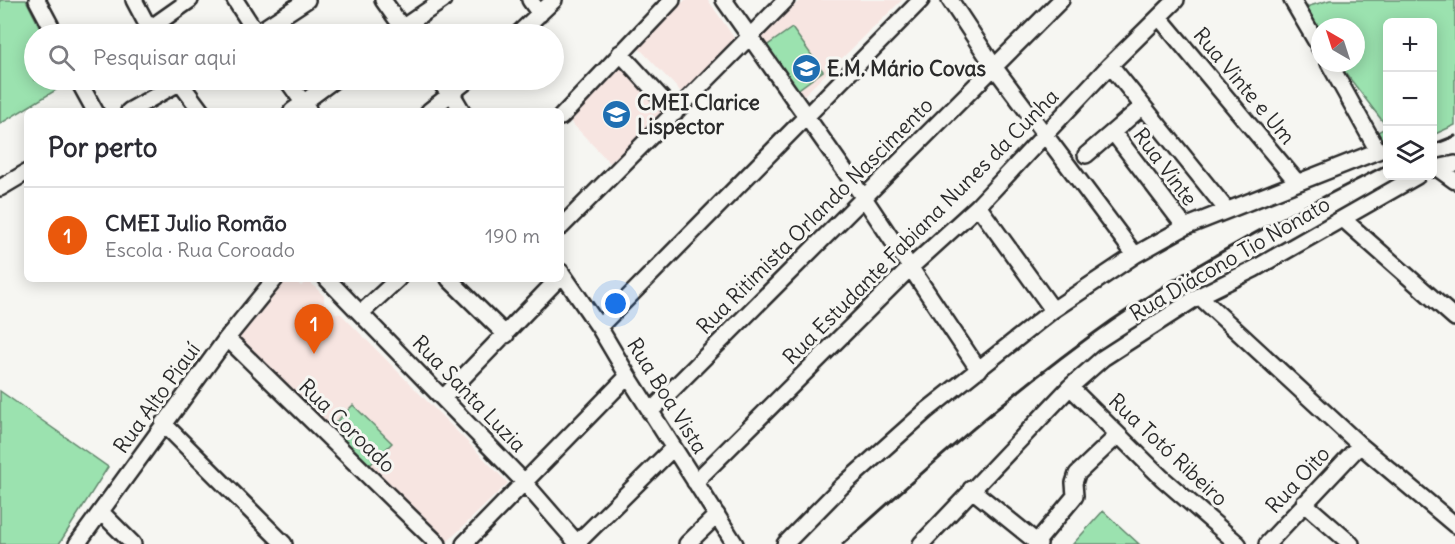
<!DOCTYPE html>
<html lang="pt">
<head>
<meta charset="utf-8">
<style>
  :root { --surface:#fff; --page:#f2f2f3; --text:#2b2b33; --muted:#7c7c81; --line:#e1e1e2; --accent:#ea580c }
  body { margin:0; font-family:Delius,sans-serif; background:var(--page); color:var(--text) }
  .controls { position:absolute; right:18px; top:18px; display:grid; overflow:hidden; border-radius:9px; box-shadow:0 3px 15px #0003 }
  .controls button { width:54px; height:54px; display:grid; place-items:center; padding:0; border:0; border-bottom:2px solid var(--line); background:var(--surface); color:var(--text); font:30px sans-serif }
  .compass { position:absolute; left:1311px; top:18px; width:54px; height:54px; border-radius:50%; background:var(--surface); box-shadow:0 3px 15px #0003; rotate:321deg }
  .you { position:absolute; left:616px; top:304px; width:21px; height:21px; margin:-15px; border:4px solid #fff; border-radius:50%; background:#1a73e8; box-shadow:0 0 0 9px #1a73e833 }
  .badge { display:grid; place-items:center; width:39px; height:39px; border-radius:50%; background:var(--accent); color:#fff; font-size:20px; font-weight:700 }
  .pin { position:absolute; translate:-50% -50px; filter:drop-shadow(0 2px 3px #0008) }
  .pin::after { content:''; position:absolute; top:32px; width:21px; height:18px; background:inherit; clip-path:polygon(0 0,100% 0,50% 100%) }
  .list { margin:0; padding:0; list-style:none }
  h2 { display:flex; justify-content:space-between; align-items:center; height:78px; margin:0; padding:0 24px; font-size:26px }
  h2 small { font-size:20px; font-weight:400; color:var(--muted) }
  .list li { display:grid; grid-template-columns:39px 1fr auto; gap:18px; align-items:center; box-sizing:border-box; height:96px; padding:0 24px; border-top:2px solid var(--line) }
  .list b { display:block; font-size:22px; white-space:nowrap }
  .list p { margin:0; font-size:20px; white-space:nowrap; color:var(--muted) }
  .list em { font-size:20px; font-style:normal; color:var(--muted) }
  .icon { flex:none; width:33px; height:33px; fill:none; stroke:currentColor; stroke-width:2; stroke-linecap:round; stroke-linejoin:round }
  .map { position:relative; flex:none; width:1455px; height:544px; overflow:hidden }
  .search { position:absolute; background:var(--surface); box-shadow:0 3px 15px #0003; left:24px; top:24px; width:540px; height:66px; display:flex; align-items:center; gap:15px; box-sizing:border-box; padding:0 21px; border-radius:33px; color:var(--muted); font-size:22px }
  .panel { position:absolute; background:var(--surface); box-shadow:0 3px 15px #0003; left:24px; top:108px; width:540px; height:174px; border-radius:9px }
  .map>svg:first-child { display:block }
  .built { fill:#f7e5e1 }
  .green { fill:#9be2af; stroke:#63866d; stroke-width:1.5 }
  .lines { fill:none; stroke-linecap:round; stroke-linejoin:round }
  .minor-casing { stroke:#2b2b2b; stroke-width:20 }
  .minor { stroke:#f6f6f2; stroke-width:15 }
  .rail { stroke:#2b2b2b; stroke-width:3 }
  .labels { text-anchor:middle; stroke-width:6; stroke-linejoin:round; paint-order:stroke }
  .poi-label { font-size:21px; font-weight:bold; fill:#2b2b2b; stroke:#f6f6f2; text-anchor:start }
  .street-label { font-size:21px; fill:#2b2b2b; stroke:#f6f6f2 }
</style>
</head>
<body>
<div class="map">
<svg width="1455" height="544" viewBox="0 0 1455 544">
  <rect width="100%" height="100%" fill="#f6f6f2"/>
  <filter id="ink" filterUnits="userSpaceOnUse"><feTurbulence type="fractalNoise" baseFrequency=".0167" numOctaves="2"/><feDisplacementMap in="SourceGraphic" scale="12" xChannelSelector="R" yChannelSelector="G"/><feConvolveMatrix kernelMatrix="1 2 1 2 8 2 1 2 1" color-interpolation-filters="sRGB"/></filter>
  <g filter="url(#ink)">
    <path class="built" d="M685 0H708L735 39 681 92 638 47Z
      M800 0H902L801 98 759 40Z
      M620 67 665 113 610 163 566 117Z
      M281 279H293L301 286 308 280 324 296V303L335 313 341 314 508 483 445 544 323 429 235 340Z"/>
    <path class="green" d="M0 0H26L43 34H34V80H64L66 84 0 124Z
      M1330 0H1455V125L1433 135 1432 22H1388L1387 148 1382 145 1376 133 1387 127 1338 63H1356V27H1320V32L1306 7Z
      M792 28 823 71 796 91 765 47Z
      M0 391 108 467 59 544H0Z
      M353 405 392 443 367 468 328 430Z
      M1103 511 1139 544H1073Z"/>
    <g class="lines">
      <defs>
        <path id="minor" d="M37 0 55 34
          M134 0 152 34
          M235 0 257 34
          M383 0 407 34
          M530 0 540 14
          M724 0 864 198 979 370
          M950 0 995 68 1135 255
          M1292 0 1320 48
          M1159 17 1297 182
          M149 29 190 0
          M255 34 307 0
          M393 34 443 0
          M518 34 554 0
          M620 53 675 113
          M1329 63 1378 151
          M1110 65 1226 209
          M78 80 95 111
          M178 80 201 111
          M287 80 308 109
          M439 80 449 94
          M452 94 462 111
          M129 111 184 80
          M292 111 334 80
          M429 111 468 80
          M561 117 672 0
          M1113 132 1185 227
          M1086 155 1143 106
          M1437 168 1455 181
          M1432 169 1455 164
          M0 188 27 172
          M978 206 1053 310
          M1343 219 1455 318
          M561 227 786 0
          M561 272 599 327 628 376 735 544
          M327 279 524 482 577 543
          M449 279 506 335
          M1199 296 1360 445 1455 525
          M361 313 398 279
          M599 327 921 0
          M227 338 438 544
          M1070 387 1162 478 1238 544
          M444 397 558 279
          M650 412 1061 0
          M163 423 284 544
          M695 482 911 267 978 206 1110 65 1176 0
          M971 489 1039 544
          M1304 503 1351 544
          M101 512 133 544
          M77 544 227 338 275 279
          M464 544 628 376
          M576 544 673 448
          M687 544 717 515
          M785 544 841 487 926 411 1053 310 1135 255 1185 227 1378 151
          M921 544 1070 387 1103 358 1199 296 1254 269 1417 176
          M1035 544 1075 496 1074 483 1077 474 1118 435
          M1267 544 1360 445"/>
      </defs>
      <use href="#minor" class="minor-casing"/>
      <use href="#minor" class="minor"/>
      <path class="rail" d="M1432 145 1455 136
        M843 544C929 466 1016 388 1111 321 1199 260 1293 212 1388 164"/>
    </g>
  </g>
  <defs>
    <symbol id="school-disc" viewBox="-11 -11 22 22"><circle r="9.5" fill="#1f6fb2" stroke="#f6f6f2"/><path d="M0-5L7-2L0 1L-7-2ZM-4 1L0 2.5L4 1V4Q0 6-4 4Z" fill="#fff"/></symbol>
  </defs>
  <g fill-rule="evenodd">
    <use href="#school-disc" x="790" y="52" width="33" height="33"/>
    <use href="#school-disc" x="600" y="98" width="33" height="33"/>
  </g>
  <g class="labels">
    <g class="poi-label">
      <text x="827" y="76">E.M. Mário Covas</text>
      <text x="637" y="110">CMEI Clarice<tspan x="637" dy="24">Lispector</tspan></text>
    </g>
    <g class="street-label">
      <text transform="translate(1244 86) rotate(50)" y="7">Rua Vinte e Um</text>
      <text transform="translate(1165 167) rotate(53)" y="7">Rua Vinte</text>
      <text transform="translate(815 216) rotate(-45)" y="7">Rua Ritimista Orlando Nascimento</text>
      <text transform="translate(921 227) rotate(-45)" y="7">Rua Estudante Fabiana Nunes da Cunha</text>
      <text transform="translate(1230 259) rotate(-30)" y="7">Rua Diácono Tio Nonato</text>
      <text transform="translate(469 394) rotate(46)" y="7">Rua Santa Luzia</text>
      <text transform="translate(667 396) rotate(58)" y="7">Rua Boa Vista</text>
      <text transform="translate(157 398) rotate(-54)" y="7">Rua Alto Piauí</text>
      <text transform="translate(347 426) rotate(44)" y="7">Rua Coroado</text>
      <text transform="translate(1168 450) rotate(43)" y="7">Rua Totó Ribeiro</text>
      <text transform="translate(1298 480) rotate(-47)" y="7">Rua Oito</text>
    </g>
  </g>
</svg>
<div class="controls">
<button>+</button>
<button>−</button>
<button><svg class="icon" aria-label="layers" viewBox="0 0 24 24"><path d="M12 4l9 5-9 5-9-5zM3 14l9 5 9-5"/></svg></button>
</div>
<svg class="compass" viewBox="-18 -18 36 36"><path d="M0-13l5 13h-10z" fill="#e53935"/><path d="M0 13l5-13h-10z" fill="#7c7c81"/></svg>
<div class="you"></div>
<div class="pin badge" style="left:314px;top:354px">1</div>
<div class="search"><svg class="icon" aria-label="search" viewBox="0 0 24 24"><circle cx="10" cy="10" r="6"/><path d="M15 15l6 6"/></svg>Pesquisar aqui</div>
<section class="panel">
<h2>Por perto<small></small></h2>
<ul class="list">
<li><span class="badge">1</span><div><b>CMEI Julio Romão</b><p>Escola · Rua Coroado</p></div><em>190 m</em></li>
</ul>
</section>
</div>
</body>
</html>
